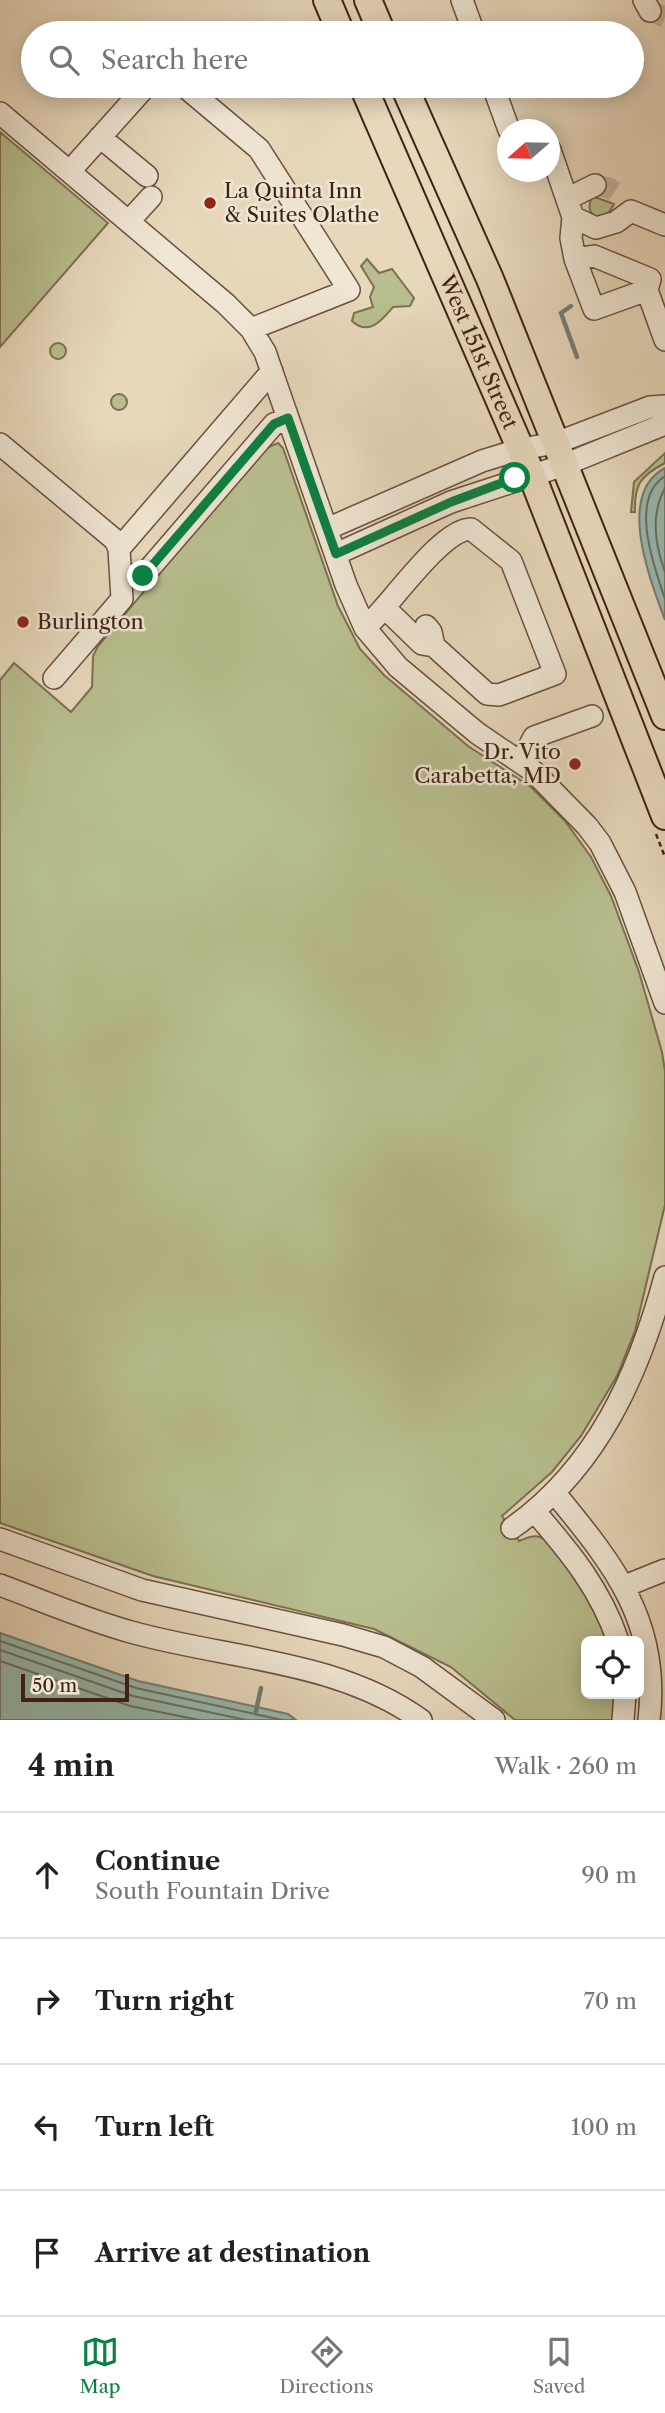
<!DOCTYPE html>
<html lang="en">
<head>
<meta charset="utf-8">
<style>
  :root { --surface:#fff; --page:#f6f6f6; --text:#222; --muted:#767676; --line:#e0e0e0; --accent:#0b8043 }
  body { margin:0; font-family:"Libre Caslon Text",serif; background:var(--page); color:var(--text) }
  .controls { position:absolute; right:21px; bottom:21px; display:grid; overflow:hidden; border-radius:10px; box-shadow:0 4px 18px #0003 }
  .controls button { width:63px; height:63px; display:grid; place-items:center; padding:0; border:0; border-bottom:2px solid var(--line); background:var(--surface); color:var(--text); font:35px sans-serif }
  .compass { position:absolute; left:497px; top:119px; width:63px; height:63px; border-radius:50%; background:var(--surface); box-shadow:0 4px 18px #0003; rotate:250deg }
  .scale { position:absolute; left:21px; bottom:18px; width:108px; box-sizing:border-box; padding-left:7px; border:4px solid #402213; border-top:0; font-size:19px; line-height:24px; white-space:nowrap; color:#402213; -webkit-text-stroke:5px #efe6d3; paint-order:stroke }
  .stop { position:absolute; width:21px; height:21px; margin:-16px; border:5px solid #0b8043; border-radius:50%; background:#fff }
  .stop.end { background:#0b8043; border-color:#fff; box-shadow:0 2px 7px #0008 }
  .list { margin:0; padding:0; list-style:none }
  h2 { display:flex; justify-content:space-between; align-items:center; height:91px; margin:0; padding:0 28px; font-size:30px }
  h2 small { font-size:23px; font-weight:400; color:var(--muted) }
  .list li { display:grid; grid-template-columns:46px 1fr auto; gap:21px; align-items:center; box-sizing:border-box; height:126px; padding:0 28px; border-top:2px solid var(--line) }
  .list b { display:block; font-size:26px; white-space:nowrap }
  .list p { margin:0; font-size:23px; white-space:nowrap; color:var(--muted) }
  .list em { font-size:23px; font-style:normal; color:var(--muted) }
  .icon { flex:none; width:38px; height:38px; fill:none; stroke:currentColor; stroke-width:2; stroke-linecap:round; stroke-linejoin:round }
  .map { position:relative; flex:none; width:665px; height:1720px; overflow:hidden }
  .search { position:absolute; background:var(--surface); box-shadow:0 4px 18px #0003; left:21px; right:21px; top:21px; height:77px; display:flex; align-items:center; gap:18px; box-sizing:border-box; padding:0 24px; border-radius:38px; color:var(--muted); font-size:26px }
  .sheet { height:595px; background:var(--surface) }
  nav { display:flex; justify-content:space-around; align-items:center; box-sizing:border-box; height:98px; border-top:2px solid var(--line); background:var(--surface); font-size:19px; color:var(--muted) }
  nav a { display:grid; justify-items:center; gap:4px }
  nav .on { color:var(--accent) }
  .map>svg:first-child { display:block }
  .green { fill:#b8be8e; stroke:#7c7050; stroke-width:2 }
  .water { fill:#97bab1; stroke:#747d72; stroke-width:2 }
  .lines { fill:none; stroke-linecap:round; stroke-linejoin:round }
  .shore { stroke:#6c6e62; stroke-width:2 }
  .stream { stroke:#747d72; stroke-width:4.5 }
  .minor-tunnel { stroke:#c6b49a; stroke-width:21; stroke-dasharray:21 10; stroke-linecap:butt }
  .minor-casing { stroke:#6a503d; stroke-width:24 }
  .major-casing { stroke:#402213; stroke-width:30 }
  .path { stroke:#402213; stroke-width:2.5; stroke-dasharray:5 3.5; stroke-linecap:butt }
  .minor { stroke:#efe6d3; stroke-width:21 }
  .major { stroke:#e7d8bc; stroke-width:26 }
  .route { stroke:#0b8043; stroke-width:9 }
  .poi-dot { fill:#8f2418; stroke:#efe6d3; stroke-width:2.5 }
  .labels { text-anchor:middle; stroke-width:5; stroke-linejoin:round; paint-order:stroke }
  .poi-label { font-size:21px; fill:#402213; stroke:#efe6d3; text-anchor:start }
  .street-label { font-size:21px; fill:#402213; stroke:#efe6d3 }
</style>
</head>
<body>
<div class="map">
<svg width="665" height="1720" viewBox="0 0 665 1720">
  <rect width="100%" height="100%" fill="#e7d8bc"/>
  <filter id="stains"><feTurbulence type="fractalNoise" baseFrequency=".00286" numOctaves="4"/><feColorMatrix values="0 0 0 0 .2 0 0 0 0 .09 0 0 0 0 .02 0 0 0 .5 -.17"/></filter>
  <radialGradient id="worn" r=".72"><stop offset=".6" stop-color="#630" stop-opacity="0"/><stop offset="1" stop-color="#630" stop-opacity=".3"/></radialGradient>
  <path class="green" d="M0 132 108 223 0 347Z
    M592 196 614 204 607 216 596 217C587 211 589 205 592 196Z
    M367 259 379 273 392 269 414 298 410 306 393 307C383 319 369 337 352 321L354 313 373 307 370 297 374 287 361 266Z
    M50 351a8 8 0 1 1 16 0a8 8 0 1 1-16 0Z
    M111 402a8 8 0 1 1 16 0a8 8 0 1 1-16 0Z
    M278 443 283 448 338 606 360 649 384 675 468 746 531 787 565 821 591 857 611 896 639 972 662 1052 665 1071V1205L635 1331 617 1376 581 1436 552 1472 502 1516 519 1541C526 1538 533 1535 540 1537 566 1546 597 1617 608 1641H586V1694H616L615 1720H515L451 1667 374 1629 153 1576 0 1523V680L14 663 71 712 92 687 93 656 98 646 264 449Z
    M665 453V463C640 476 634 485 635 512H631L634 482Z"/>
  <path class="water" d="M665 468V620C651 582 615 494 665 468Z
    M0 1633 138 1681 257 1707 288 1714 296 1720H0Z"/>
  <g class="lines">
    <path class="shore" d="M665 476C628 499 655 569 665 599
      M665 488C650 515 655 545 665 572
      M0 1641 136 1688 282 1720
      M0 1650 133 1696 246 1720
      M0 1661 130 1706 199 1720"/>
    <path class="stream" d="M571 306 561 313 577 357
      M256 1711 261 1688"/>
    <path class="minor-tunnel" d="M650 11 665 17
      M595 185 609 188 619 195"/>
    <defs>
      <path id="minor" d="M462 0 474 33
        M644 0 650 11
        M184 86 259 149 349 290 251 329
        M493 86 509 130
        M0 113 226 304 251 329 265 352 346 585 365 628 398 667 477 733 533 771 587 826 600 843 625 892 665 1003
        M100 137 147 176
        M550 150 573 217 596 228 616 222 631 211 665 225
        M70 171 146 86
        M567 199 595 185
        M573 217 571 238 575 259
        M129 221 151 197
        M647 290 594 309 575 259 594 256 650 279 647 290 665 340
        M0 444 115 540 119 549 122 599 54 678
        M327 529 482 461 521 449 556 443 650 407 665 406
        M119 549 272 371
        M336 554 451 502 564 465 665 424
        M121 574 143 576 274 424 288 418
        M426 626 431 632 434 646
        M365 628C390 606 441 529 471 529L511 561 555 674 499 695 487 694 434 646 422 644 386 609
        M521 762 534 737 592 716
        M554 1492C612 1563 661 1621 649 1720
        M535 1512C570 1552 601 1590 618 1641
        M512 1528C597 1468 638 1376 665 1277
        M0 1539 142 1590 343 1635 384 1647 422 1667 494 1720
        M0 1585C43 1601 87 1620 131 1632 227 1659 338 1660 421 1720
        M625 1586 665 1570
        M623 1720 625 1694"/>
      <g id="major">
        <path d="M327 0 341 33"/>
        <path d="M368 0 382 33"/>
        <path id="s1" d="M363 86 531 473 665 816"/>
        <path d="M404 86 490 279 665 716"/>
      </g>
    </defs>
    <use href="#minor" class="minor-casing"/>
    <use href="#major" class="major-casing"/>
    <path class="path" d="M656 834 665 857"/>
    <use href="#minor" class="minor"/>
    <use href="#major" class="major"/>
  </g>
  <g class="lines">
    <path class="route" d="M143 576 274 424 288 418 336 554 451 502 515 478"/>
  </g>
  <g class="poi-dot">
    <circle cx="210" cy="203" r="7"/>
    <circle cx="23" cy="622" r="7"/>
    <circle cx="575" cy="764" r="7"/>
  </g>
  <g class="labels">
    <g class="poi-label">
      <text x="224" y="198">La Quinta Inn<tspan x="224" dy="24">&amp; Suites Olathe</tspan></text>
      <text x="37" y="629">Burlington</text>
      <text x="561" y="759" text-anchor="end">Dr. Vito<tspan x="561" dy="24">Carabetta, MD</tspan></text>
    </g>
    <g class="street-label">
      <text dy="7" stroke="none"><textPath href="#s1" startOffset="290">West 151st Street</textPath></text>
    </g>
  </g>
  <rect width="100%" height="100%" filter="url(#stains)"/>
  <rect width="100%" height="100%" fill="url(#worn)"/>
</svg>
<div class="controls">
<button><svg class="icon" aria-label="locate" viewBox="0 0 24 24"><circle cx="12" cy="12" r="6"/><path d="M12 2v4M12 18v4M2 12h4M18 12h4"/></svg></button>
</div>
<svg class="compass" viewBox="-18 -18 36 36"><path d="M0-13l5 13h-10z" fill="#e53935"/><path d="M0 13l5-13h-10z" fill="#767676"/></svg>
<div class="scale">50 m</div>
<div class="stop" style="left:515px;top:478px"></div>
<div class="stop end" style="left:143px;top:576px"></div>
<div class="search"><svg class="icon" aria-label="search" viewBox="0 0 24 24"><circle cx="10" cy="10" r="6"/><path d="M15 15l6 6"/></svg>Search here</div>
</div>
<section class="sheet">
<h2>4 min<small>Walk · 260 m</small></h2>
<ul class="list">
<li><svg class="icon" aria-label="ahead" viewBox="0 0 24 24"><path d="M12 20V5M6 11l6-6 6 6"/></svg><div><b>Continue</b><p>South Fountain Drive</p></div><em>90 m</em></li>
<li><svg class="icon" aria-label="right" viewBox="0 0 24 24"><path d="M7 20v-9h11M14 6l5 5-5 5"/></svg><div><b>Turn right</b></div><em>70 m</em></li>
<li><svg class="icon" aria-label="left" viewBox="0 0 24 24"><path d="M17 20v-9H6M10 6l-5 5 5 5"/></svg><div><b>Turn left</b></div><em>100 m</em></li>
<li><svg class="icon" aria-label="arrive" viewBox="0 0 24 24"><path d="M6 21V4h12l-3 4 3 4H6"/></svg><div><b>Arrive at destination</b></div></li>
</ul>
</section>
<nav>
<a class="on"><svg class="icon" aria-label="map" viewBox="0 0 24 24"><path d="M3 6l6-2 6 2 6-2v14l-6 2-6-2-6 2zM9 4v14M15 6v14"/></svg>Map</a>
<a><svg class="icon" aria-label="directions" viewBox="0 0 24 24"><path d="M12 3l9 9-9 9-9-9zM9 14v-3h6M13 9l2 2-2 2"/></svg>Directions</a>
<a><svg class="icon" aria-label="saved" viewBox="0 0 24 24"><path d="M7 4h10v16l-5-4-5 4z"/></svg>Saved</a>
</nav>
</body>
</html>
